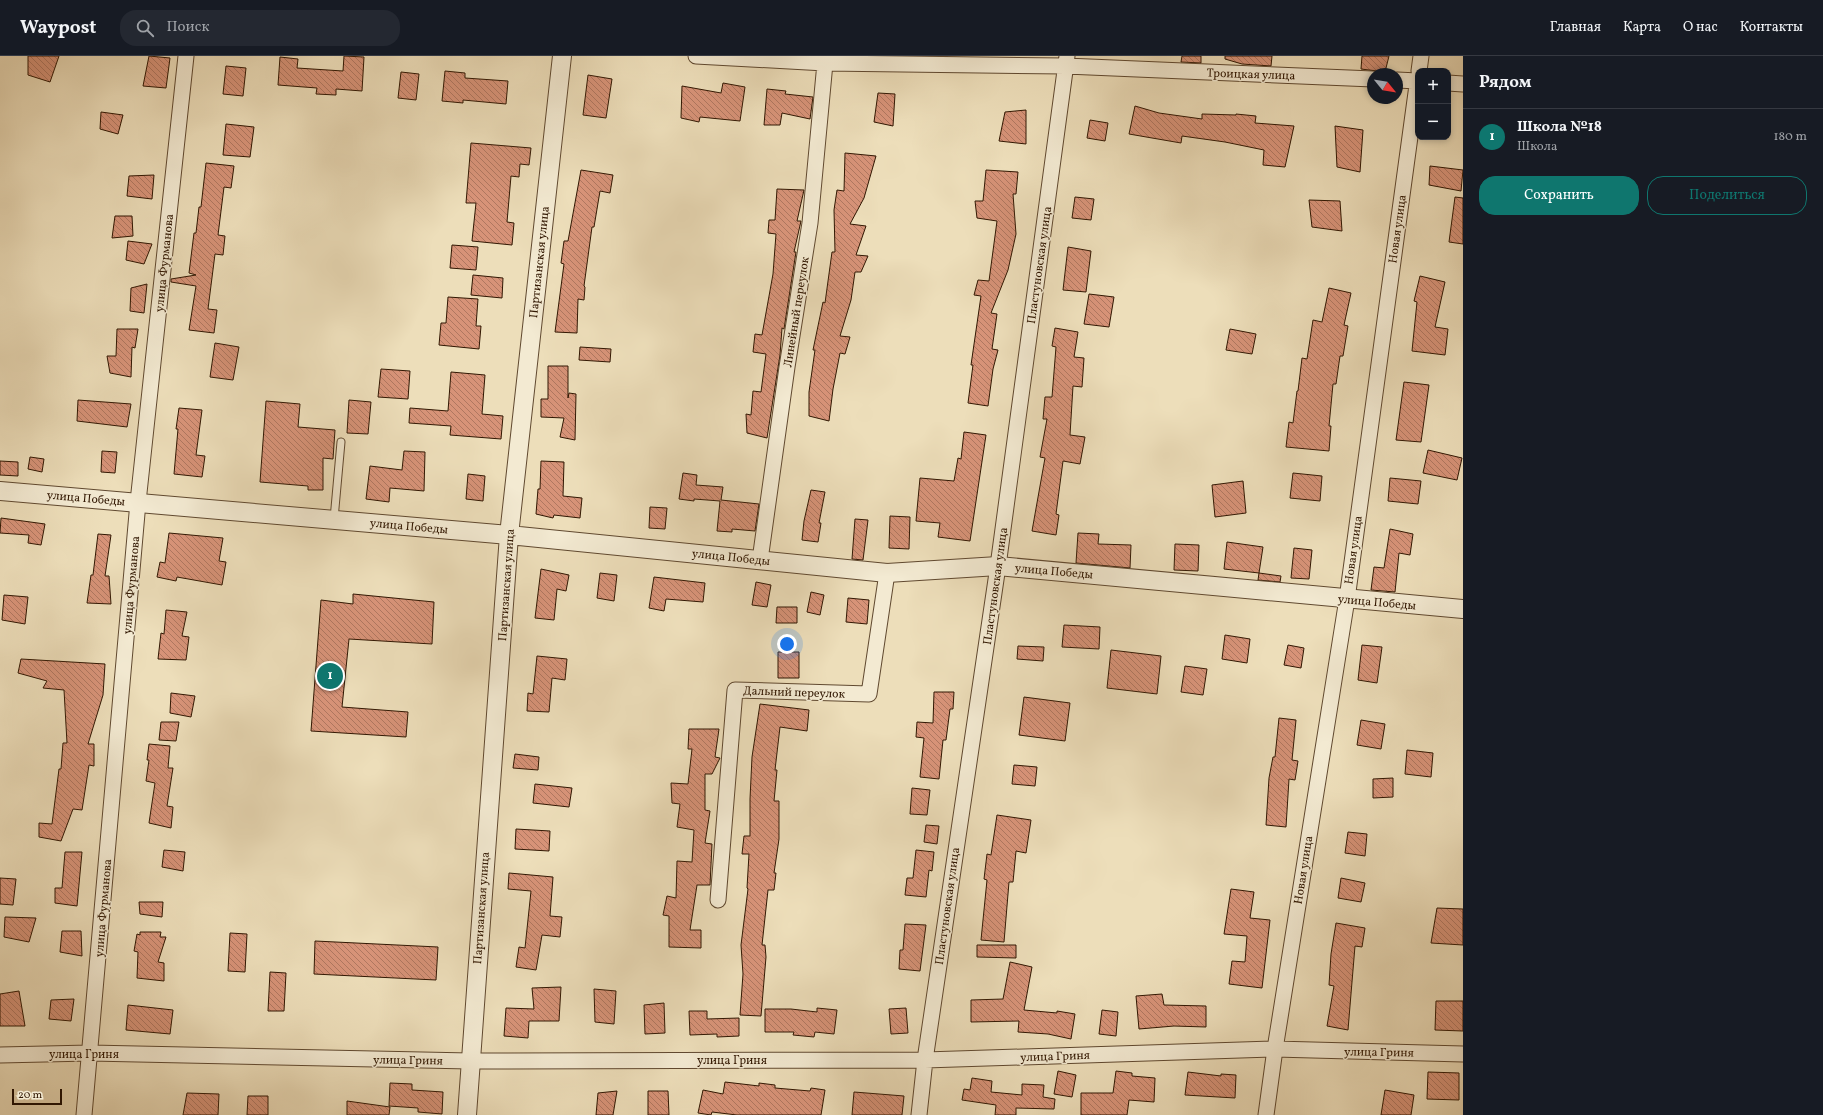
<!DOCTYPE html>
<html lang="ru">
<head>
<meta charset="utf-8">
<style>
  :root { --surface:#171b24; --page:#242831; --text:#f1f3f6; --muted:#9ea1a6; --line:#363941; --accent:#0f766e }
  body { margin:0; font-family:Vollkorn,serif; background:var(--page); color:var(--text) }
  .controls { position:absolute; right:12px; top:12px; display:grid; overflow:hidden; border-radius:8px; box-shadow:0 2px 6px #0003 }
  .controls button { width:36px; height:36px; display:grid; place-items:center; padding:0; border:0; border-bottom:1px solid var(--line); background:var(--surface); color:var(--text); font:20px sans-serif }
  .compass { position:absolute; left:1367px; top:12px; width:36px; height:36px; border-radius:50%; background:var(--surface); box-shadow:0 2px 6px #0003; rotate:120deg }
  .scale { position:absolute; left:12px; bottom:10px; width:50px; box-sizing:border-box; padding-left:4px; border:2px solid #311702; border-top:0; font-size:11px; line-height:14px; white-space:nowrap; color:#311702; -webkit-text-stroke:3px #f3ead2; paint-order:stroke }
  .you { position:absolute; left:787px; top:588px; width:14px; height:14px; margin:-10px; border:3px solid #fff; border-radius:50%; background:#1a73e8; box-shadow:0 0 0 6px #1a73e833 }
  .badge { display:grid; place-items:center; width:26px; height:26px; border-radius:50%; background:var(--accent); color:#fff; font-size:13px; font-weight:700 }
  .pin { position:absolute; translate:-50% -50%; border:2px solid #fff; box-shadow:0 1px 4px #0006 }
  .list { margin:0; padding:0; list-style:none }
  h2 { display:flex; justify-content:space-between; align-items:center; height:52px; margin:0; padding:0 16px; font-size:17px }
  h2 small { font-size:13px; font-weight:400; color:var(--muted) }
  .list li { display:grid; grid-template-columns:26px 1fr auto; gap:12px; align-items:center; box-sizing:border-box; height:56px; padding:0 16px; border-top:1px solid var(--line) }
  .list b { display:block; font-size:15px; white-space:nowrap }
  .list p { margin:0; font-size:13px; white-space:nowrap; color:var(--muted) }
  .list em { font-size:13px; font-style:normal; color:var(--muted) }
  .actions { display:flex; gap:8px; padding:12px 16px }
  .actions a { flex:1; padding:9px 0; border:1px solid var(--accent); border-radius:16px; text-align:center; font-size:14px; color:var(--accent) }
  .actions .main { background:var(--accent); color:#fff }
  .icon { flex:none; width:22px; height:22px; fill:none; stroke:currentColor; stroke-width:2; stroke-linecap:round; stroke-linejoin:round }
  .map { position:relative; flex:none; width:1463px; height:1059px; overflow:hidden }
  header { display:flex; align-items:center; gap:24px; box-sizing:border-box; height:56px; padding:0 20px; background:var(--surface); border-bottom:1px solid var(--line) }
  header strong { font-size:19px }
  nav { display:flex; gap:22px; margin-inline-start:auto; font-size:14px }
  .search { width:280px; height:36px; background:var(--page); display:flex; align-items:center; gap:10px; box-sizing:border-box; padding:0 14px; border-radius:16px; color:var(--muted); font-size:15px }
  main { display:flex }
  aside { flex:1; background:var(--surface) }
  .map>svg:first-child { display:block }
  .building { fill:url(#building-back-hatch); stroke:#311702 }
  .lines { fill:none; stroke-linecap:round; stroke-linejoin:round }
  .service-casing { stroke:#604930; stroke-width:9 }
  .minor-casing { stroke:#604930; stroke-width:17 }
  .tertiary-casing { stroke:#604930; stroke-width:20 }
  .service { stroke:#f3ead2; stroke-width:7 }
  .minor { stroke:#f3ead2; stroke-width:15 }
  .tertiary { stroke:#f3ead2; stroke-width:18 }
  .labels { text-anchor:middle; stroke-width:3; stroke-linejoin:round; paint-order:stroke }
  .street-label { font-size:12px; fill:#311702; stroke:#f3ead2 }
</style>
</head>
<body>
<header>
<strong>Waypost</strong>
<div class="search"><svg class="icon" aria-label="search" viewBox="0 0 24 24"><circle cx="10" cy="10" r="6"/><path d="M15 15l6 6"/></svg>Поиск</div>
<nav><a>Главная</a><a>Карта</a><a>О нас</a><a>Контакты</a></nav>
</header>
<main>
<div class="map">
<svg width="1463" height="1059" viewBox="0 0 1463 1059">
  <defs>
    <pattern id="building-back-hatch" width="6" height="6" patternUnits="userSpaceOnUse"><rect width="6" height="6" fill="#d79378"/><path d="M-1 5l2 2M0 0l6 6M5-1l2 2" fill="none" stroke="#af7760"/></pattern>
  </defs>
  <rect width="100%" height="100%" fill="#eddeba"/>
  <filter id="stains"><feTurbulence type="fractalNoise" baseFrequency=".005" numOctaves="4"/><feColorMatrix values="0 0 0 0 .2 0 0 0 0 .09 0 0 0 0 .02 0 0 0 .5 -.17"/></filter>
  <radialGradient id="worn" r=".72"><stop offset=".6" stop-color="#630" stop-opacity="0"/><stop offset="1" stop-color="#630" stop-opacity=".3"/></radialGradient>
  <path class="building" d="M28 0H59L50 26 28 19Z
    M149 0 170 2 166 32 143 30Z
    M344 0 364 1 362 35 336 33V39L316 38 317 32 278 29 280 1 298 3 297 12 343 15Z
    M1182 0H1201V7L1181 6Z
    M1225 0H1272L1271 10 1242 8 1225 3Z
    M1362 0H1389L1385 16 1361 13Z
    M226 10 246 12 243 40 223 38Z
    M445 15 465 17V22L508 25 506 48 463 44V47L442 45Z
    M401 16 419 18 416 44 398 42Z
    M588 19 612 23 606 62 583 59Z
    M723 27 745 31 740 65 700 61 699 66 681 62 682 30 721 37Z
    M767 33 786 35 785 38 813 41 810 63 782 57 780 69H764Z
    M878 37 895 38 893 70 874 66Z
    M1135 50 1159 57 1202 63V58L1236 59V58L1256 60 1255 67 1294 70 1285 111 1263 109 1264 94 1225 86 1182 80 1181 87 1129 78Z
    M1026 54V88L999 85 1005 56Z
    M101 56 123 59 118 78 100 73Z
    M1090 64 1108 67 1105 85 1087 82Z
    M226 68 254 71 250 101 223 99Z
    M1335 70 1363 74 1360 116 1337 111Z
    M471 87 531 92 529 109 520 108 519 121 511 120 507 166 514 167 512 189 472 185 476 147H466Z
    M845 97 876 100 864 142 850 168 866 170 856 199 868 200 861 216H855L851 244 840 280 850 281 845 298 840 297 833 333 829 365 809 360V336L815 294H813L823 246 825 247 832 196H835L834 154 837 134 844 135Z
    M206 107 234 110 231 132 224 131 218 179 225 180 223 199 215 198 208 253 217 254 214 277 189 274 196 230 171 226V223L196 219 189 217 194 177H196L199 151H201Z
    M1430 110 1463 114 1461 135 1429 129Z
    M581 114 613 119 610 137 600 135 594 171H592L584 230 585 231 584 244 578 243 577 277 555 276 564 208 561 207 564 185H568Z
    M986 114 1018 116 1016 138H1013L1016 178 1008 214 991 257 997 258 992 293 998 294 993 313 988 350 968 347 973 309H971L981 240 974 239 978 224 989 225 997 165 977 162 975 145H983Z
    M154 119 152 143 127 140 129 120Z
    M777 133 804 134 797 165H801L794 196H796L784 273 782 272 780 299 767 382 747 377 746 358 751 359 753 335 761 336 766 298 753 296 755 278 762 279 773 218 776 178 768 177 769 164H775Z
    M1075 141 1094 143 1091 164 1072 162Z
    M1455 141 1463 142V188L1449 186Z
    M1309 144 1340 145 1342 175 1312 171Z
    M115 160H132L133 180 112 182Z
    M128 185 152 188 144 208 126 204Z
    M452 189 478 191 476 214 450 212Z
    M1068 191 1091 195 1086 236 1063 234Z
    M473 219 503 222 502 242 471 239Z
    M1420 220 1445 226 1435 271 1448 273 1445 299 1412 295 1417 246 1414 245Z
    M147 228 144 257 130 255 131 232Z
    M1329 232 1351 237 1344 269 1348 270 1343 300H1340L1336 328H1333L1329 370H1331L1329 395 1286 391 1289 366 1293 367 1297 335H1298L1302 302 1307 303 1313 264 1322 266Z
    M1089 238 1114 241 1109 271 1084 268Z
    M448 241 478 243 476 270H481L479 293 439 289 441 267H446Z
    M1055 272 1078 276 1074 301 1084 302 1082 331 1073 330 1070 379 1085 381 1080 408 1063 405 1056 458 1059 459 1056 479 1032 475 1045 402 1040 401 1047 363H1043L1045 341H1052L1056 291 1052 290Z
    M117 273H138L135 292 132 291 131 321 110 317 107 300H116Z
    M1230 273 1256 278 1252 298 1226 294Z
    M215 287 239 291 233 324 210 321Z
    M580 291 611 293 610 306 579 304Z
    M548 310H568V342L569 337 576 338 575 384 560 381 564 362 541 361V343H548Z
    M381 313 410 315 408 343 378 341Z
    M451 316 485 319 482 358 503 360 501 383 450 379 451 370 409 367 410 352 448 355Z
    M1404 326 1429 329 1421 386 1396 384Z
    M78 344 131 348 127 371 77 365Z
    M349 344 371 346 368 378 347 377Z
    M266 345 300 348 298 371 335 374 333 403 323 402V434H308V430L260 426Z
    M179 352 202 354 196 399 205 400 202 421 174 418 178 373H176Z
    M964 376 986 379 970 485 938 481 940 467 916 465 920 422 954 425 958 402 961 403Z
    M1428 394 1462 402 1457 424 1423 417Z
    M102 395 117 396 115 417 101 416Z
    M404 395 425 396 424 435 390 432 389 446 366 443 370 410 402 414Z
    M30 401 44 403 42 416 28 413Z
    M0 405 18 406V420L0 419Z
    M541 405 564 406 563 440 582 442 580 462 554 459 553 462 536 458 538 433H540Z
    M683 417 697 419 696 429 723 431 721 444 759 448 755 475 732 473V476L717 475 720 445 694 443V445L679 443Z
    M1293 417 1322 420 1320 445 1290 442Z
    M468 418 485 420 483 445 466 443Z
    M1390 422 1421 425 1418 448 1388 445Z
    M1243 425 1246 457 1215 461 1212 429Z
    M811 434 825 436 819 467H821L818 486 802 484 804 465Z
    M650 451 667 452 665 473 649 472Z
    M890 460 910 461 909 493 889 492Z
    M1 462 45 468 41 489 28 487 29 479 0 477Z
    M855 463 868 464 863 504 852 503Z
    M1390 473 1413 478 1410 499 1399 497 1395 536 1371 534 1374 511 1384 512Z
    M169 477 223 482 219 505 226 506 222 529 177 521 176 525 157 521 160 506 165 507Z
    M1078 477 1099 478 1098 488 1131 489 1130 512 1076 507Z
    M98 478 111 479 105 520H109L111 548 87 547 91 519H93Z
    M1227 486 1263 491 1259 517 1224 513Z
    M1175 488 1199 489 1198 515 1174 514Z
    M1294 492 1312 494 1309 523 1291 522Z
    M541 513 569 519 566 535 557 533 554 564 535 562Z
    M600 517 617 519 614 545 597 542Z
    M1259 517 1281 520 1280 526 1258 524Z
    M654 521 705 527 703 546 666 543 664 555 649 552Z
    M756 526 771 529 767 551 752 549Z
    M811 536 824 539 820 559 807 556Z
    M353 538 434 546 432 588 349 583 342 651 408 656 406 681 311 675 321 544 353 548Z
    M4 539 28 541 25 568 2 564Z
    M848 542 869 544 867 568 846 566Z
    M777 551H797V567H776Z
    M166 554 187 556 182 580 189 581 186 604 158 603 161 577 164 578Z
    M1064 569 1100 571 1099 593 1062 591Z
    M1225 579 1250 583 1247 607 1222 603Z
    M1288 589 1304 592 1301 612 1284 609Z
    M1362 589 1382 591 1377 627 1358 624Z
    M1018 590 1044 591 1043 605 1017 603Z
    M1111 594 1161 600 1157 638 1107 632Z
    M778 596H799V622H778Z
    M537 600 567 603 565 624 552 622 549 656 527 655 528 637 533 638Z
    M21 603 105 608 103 639 88 688H94V710L89 709 82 754 73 753 61 785 39 781V767L52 768 59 713H61L63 687H67L64 634 43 632 47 625 18 617Z
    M1185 610 1207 613 1203 639 1181 636Z
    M934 636H954L953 653H950L946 684H943L939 723 920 721 924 682 916 681 917 666 933 667Z
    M171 637 195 640 191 661 170 657Z
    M1024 641 1070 647 1065 685 1019 679Z
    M760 648 809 654 807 675 780 671 775 714H777L774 745H779V783L774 817H776L774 834H768L762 889H765L766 901 761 960 740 959 743 918 741 889 748 833 747 832 749 798H742L744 780H750V743L752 701Z
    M1279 662 1296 664 1292 704 1298 705 1295 724 1289 723 1286 771 1266 769 1269 722 1273 701H1275Z
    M1361 664 1385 668 1381 693 1357 689Z
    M161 666H179L176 685 159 684Z
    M689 673H719L715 701 720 702 712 718H705V754L710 755 705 787 712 788 710 829H697L690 874H701V892L669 891V860L663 859 667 840 676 842 677 805 692 806 694 774 677 771 680 748 672 747 671 727 688 728 692 693H688Z
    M149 688 170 690 168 712H173L167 750 173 751 171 772 149 767 155 727 146 725 149 704H147Z
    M1407 694 1433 697 1431 721 1405 718Z
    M515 698 539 701 538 714 513 712Z
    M1014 709 1037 711 1035 730 1012 728Z
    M1393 722V741L1373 742V723Z
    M535 728 572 732 569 751 533 747Z
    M912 732 930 734 927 759 910 758Z
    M997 759 1031 764 1026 797 1016 795 1013 826H1009L1004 886 981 884 987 824 984 823 987 798 991 799Z
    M926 769 939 770 937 788 924 786Z
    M516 773 550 775 549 795 515 793Z
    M1348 776 1367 778 1365 800 1345 797Z
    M164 794 185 796 183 815 162 811Z
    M916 794 934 796 932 815 929 814 926 841 905 839 907 822H913Z
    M65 796H82L77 850 55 847V832H62Z
    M509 817 553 821 550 860 562 861 560 881 542 879 536 914 516 911 519 891 525 892 531 835 508 833Z
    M0 822 16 823 13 849 0 848Z
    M1341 822 1365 827 1361 846 1338 842Z
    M1231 833 1254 836 1250 862 1270 864 1262 932 1229 928 1232 905 1245 906 1247 880 1224 878Z
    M139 846H163L162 861 140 858Z
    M1437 852 1463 853V889L1431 887Z
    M5 861 36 862 29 886 4 881Z
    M1336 867 1365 872 1362 891 1355 890 1348 974 1327 970 1334 930 1329 929 1331 898Z
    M905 868 926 869 920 915 899 913 900 894H903Z
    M62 875H81L82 900 60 896Z
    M140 876H161L160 881H166L158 906 164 907V925L137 922 138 896 134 895 137 878 140 879Z
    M230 877 247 878 245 916 228 915Z
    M315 885 438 891 436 924 314 918Z
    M977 889H1016V902L977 901Z
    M1010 906 1032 911 1024 954 1057 957V955L1075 958 1071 983 1048 978 1018 976 1019 965 971 966V944L1003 943Z
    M270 916 286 917 284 955H268Z
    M561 931 559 965H529L528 982 504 980 506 952 534 953 532 932Z
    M594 933 616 935 614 968 595 966Z
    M19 935 25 970H0V938Z
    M1162 938 1164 949 1206 950V971L1174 970 1139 973 1136 940Z
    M74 943 71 965 49 963 51 944Z
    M1436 945H1463V975L1435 974Z
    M664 947 665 977 645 978 644 949Z
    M128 949 173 954 170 978 126 974Z
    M817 952 837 954 834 978 815 976 814 981 793 979 794 976H765V953H791L817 956Z
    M906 952 908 977 891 978 889 953Z
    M1102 954 1118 956 1116 980 1099 978Z
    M689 955H707V963L739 962V980L717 981V978L690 979Z
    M1058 1015 1076 1019 1072 1041 1054 1038Z
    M1116 1015 1132 1017V1020L1155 1022 1154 1046 1129 1044 1127 1059H1081V1037H1113Z
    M1188 1016 1221 1020V1018L1236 1019 1235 1042 1185 1039Z
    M1428 1016 1459 1017V1044L1427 1043Z
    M972 1022 992 1025 991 1036 1022 1039V1028L1044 1029 1043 1041 1055 1043 1054 1053 1016 1052V1059H995L996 1049 962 1044 964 1033 970 1034Z
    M725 1026 759 1030V1027L775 1029V1032L810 1035 811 1032 825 1034 821 1059H737L712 1056 711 1059 698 1057 703 1034 723 1038Z
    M390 1027 412 1028V1034L443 1036 442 1058 418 1056V1052L389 1050Z
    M1385 1034 1414 1039 1411 1059H1381Z
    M617 1035 613 1059H596L598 1037Z
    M648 1035H668L669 1059H648Z
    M854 1036 904 1040 902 1059H852Z
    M187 1037 219 1038 218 1059H183Z
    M248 1040H268V1059H247Z
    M347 1045 390 1051 389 1059H347Z"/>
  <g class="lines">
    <defs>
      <path id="service" d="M334 463 341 386"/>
      <path id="minor" d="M696 0 825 7 1066 10 1373 23
        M1419 15 1421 0
        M1397 24 1418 25
        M1448 27 1463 28
        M760 504 787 311 810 167 825 7
        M718 844 735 634 869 638 887 517
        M0 999 90 997 470 1005 925 1004 1275 993 1463 998
        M84 1059 138 446 186 0
        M919 1059 925 1004 998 510 1067 0
        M1266 1059 1275 993 1347 543 1418 22"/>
      <path id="tertiary" d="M0 435 509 479 887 517 998 510 1463 553
        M467 1059 509 479 562 0"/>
    </defs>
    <use href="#service" class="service-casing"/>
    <use href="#minor" class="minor-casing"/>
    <use href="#tertiary" class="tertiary-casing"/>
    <use href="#service" class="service"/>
    <use href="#minor" class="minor"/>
    <use href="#tertiary" class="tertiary"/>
  </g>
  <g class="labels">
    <g class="street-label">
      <text transform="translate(1251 18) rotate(2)" y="4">Троицкая улица</text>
      <text transform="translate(1397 173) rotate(-82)" y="4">Новая улица</text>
      <text transform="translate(539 206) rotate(-84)" y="4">Партизанская улица</text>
      <text transform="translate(164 207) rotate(-84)" y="4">улица Фурманова</text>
      <text transform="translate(1039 209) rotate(-82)" y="4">Пластуновская улица</text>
      <text transform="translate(796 256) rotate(-81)" y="4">Линейный переулок</text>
      <text transform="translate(86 442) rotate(5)" y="4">улица Победы</text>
      <text transform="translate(409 470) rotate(5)" y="4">улица Победы</text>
      <text transform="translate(1353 494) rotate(-82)" y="4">Новая улица</text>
      <text transform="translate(731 501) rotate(6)" y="4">улица Победы</text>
      <text transform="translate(1054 515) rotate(5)" y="4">улица Победы</text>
      <text transform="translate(131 529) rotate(-85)" y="4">улица Фурманова</text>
      <text transform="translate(506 529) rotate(-86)" y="4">Партизанская улица</text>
      <text transform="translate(995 530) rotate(-82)" y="4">Пластуновская улица</text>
      <text transform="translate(1377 546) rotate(5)" y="4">улица Победы</text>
      <text transform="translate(794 636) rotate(2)" y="4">Дальний переулок</text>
      <text transform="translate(1303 814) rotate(-81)" y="4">Новая улица</text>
      <text transform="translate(947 850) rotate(-82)" y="4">Пластуновская улица</text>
      <text transform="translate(103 852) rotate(-85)" y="4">улица Фурманова</text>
      <text transform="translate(481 852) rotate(-86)" y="4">Партизанская улица</text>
      <text transform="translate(1379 996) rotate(1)" y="4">улица Гриня</text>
      <text x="84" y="1002">улица Гриня</text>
      <text transform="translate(1055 1000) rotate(-2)" y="4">улица Гриня</text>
      <text transform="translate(408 1004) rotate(1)" y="4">улица Гриня</text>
      <text x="732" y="1008">улица Гриня</text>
    </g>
  </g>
  <rect width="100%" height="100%" filter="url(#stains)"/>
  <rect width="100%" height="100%" fill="url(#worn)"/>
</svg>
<div class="controls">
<button>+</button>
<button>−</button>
</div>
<svg class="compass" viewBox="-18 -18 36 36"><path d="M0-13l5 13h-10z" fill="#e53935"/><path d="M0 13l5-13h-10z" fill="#9ea1a6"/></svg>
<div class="scale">20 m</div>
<div class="you"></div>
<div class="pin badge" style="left:330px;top:620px">1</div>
</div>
<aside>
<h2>Рядом<small></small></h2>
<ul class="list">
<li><span class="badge">1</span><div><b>Школа №18</b><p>Школа</p></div><em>180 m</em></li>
</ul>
<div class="actions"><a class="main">Сохранить</a><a>Поделиться</a></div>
</aside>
</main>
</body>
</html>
